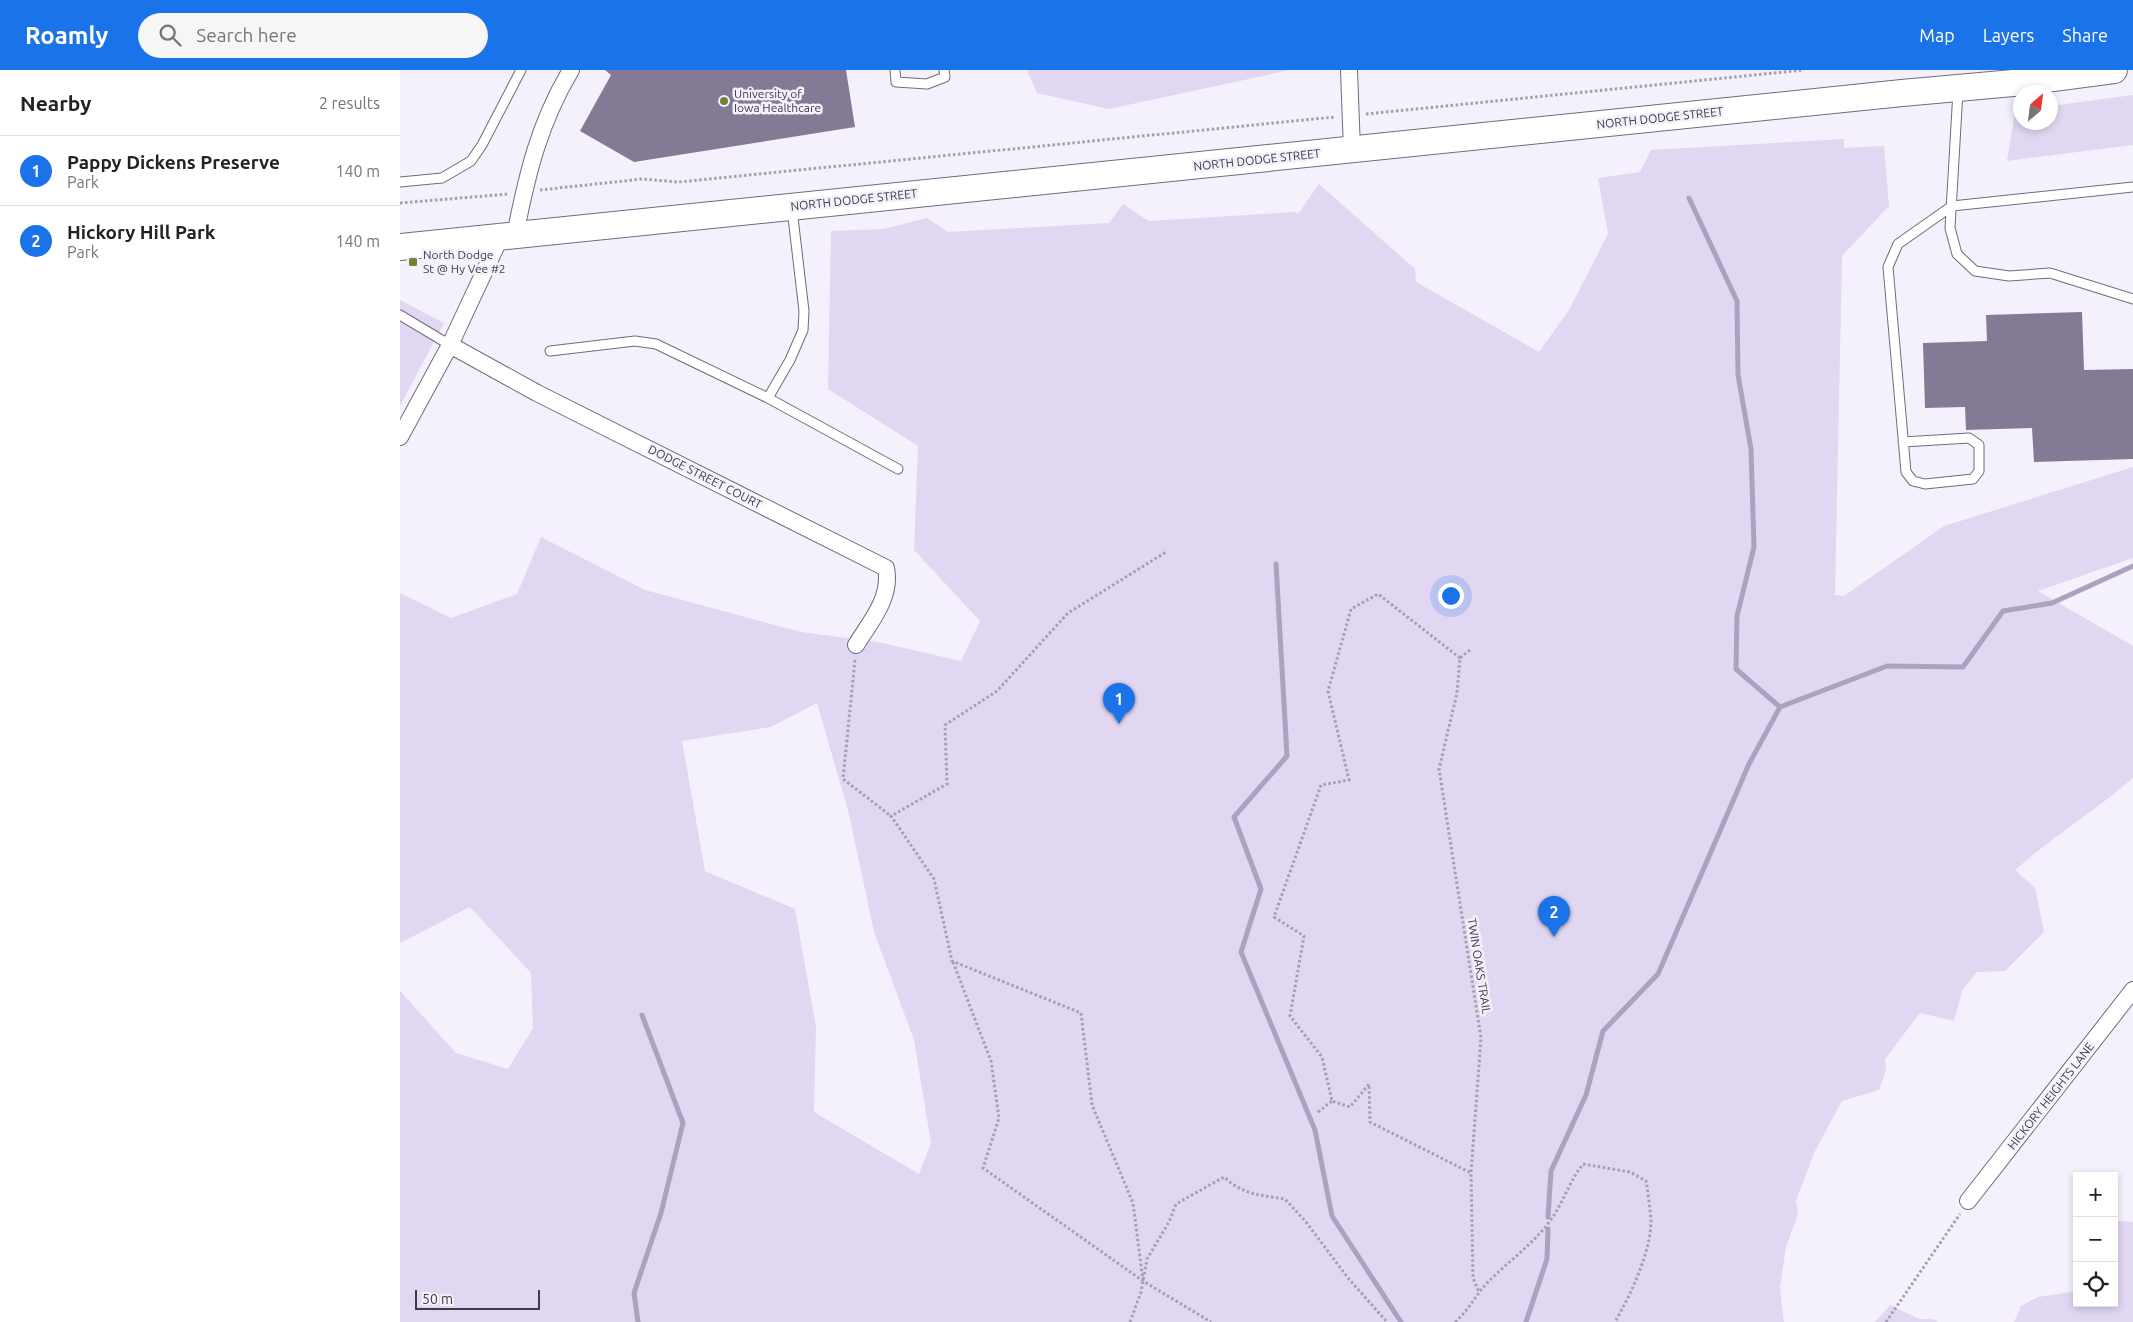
<!DOCTYPE html>
<html lang="en">
<head>
<meta charset="utf-8">
<style>
  :root { --surface:#fff; --page:#f6f6f6; --text:#222; --muted:#767676; --line:#e0e0e0; --accent:#1a73e8 }
  body { margin:0; font-family:Ubuntu,sans-serif; background:var(--page); color:var(--text) }
  .controls { position:absolute; right:15px; bottom:15px; display:grid; overflow:hidden; border-radius:0px; box-shadow:0 2px 8px #0003 }
  .controls button { width:45px; height:45px; display:grid; place-items:center; padding:0; border:0; border-bottom:1px solid var(--line); background:var(--surface); color:var(--text); font:25px sans-serif }
  .compass { position:absolute; left:1613px; top:15px; width:45px; height:45px; border-radius:50%; background:var(--surface); box-shadow:0 2px 8px #0003; rotate:28deg }
  .scale { position:absolute; left:15px; bottom:12px; width:125px; box-sizing:border-box; padding-left:5px; border:2px solid #3f3b45; border-top:0; font-size:14px; line-height:18px; white-space:nowrap; color:#3f3b45; -webkit-text-stroke:4px #f4f1fc; paint-order:stroke }
  .you { position:absolute; left:1050px; top:525px; width:18px; height:18px; margin:-12px; border:4px solid #fff; border-radius:50%; background:#1a73e8; box-shadow:0 0 0 8px #1a73e833 }
  .badge { display:grid; place-items:center; width:32px; height:32px; border-radius:50%; background:var(--accent); color:#fff; font-size:16px; font-weight:700 }
  .pin { position:absolute; translate:-50% -41px; filter:drop-shadow(0 1px 2px #0008) }
  .pin::after { content:''; position:absolute; top:26px; width:18px; height:15px; background:inherit; clip-path:polygon(0 0,100% 0,50% 100%) }
  .list { margin:0; padding:0; list-style:none }
  h2 { display:flex; justify-content:space-between; align-items:center; height:65px; margin:0; padding:0 20px; font-size:21px }
  h2 small { font-size:16px; font-weight:400; color:var(--muted) }
  .list li { display:grid; grid-template-columns:32px 1fr auto; gap:15px; align-items:center; box-sizing:border-box; height:70px; padding:0 20px; border-top:1px solid var(--line) }
  .list b { display:block; font-size:19px; white-space:nowrap }
  .list p { margin:0; font-size:16px; white-space:nowrap; color:var(--muted) }
  .list em { font-size:16px; font-style:normal; color:var(--muted) }
  .icon { flex:none; width:28px; height:28px; fill:none; stroke:currentColor; stroke-width:2; stroke-linecap:round; stroke-linejoin:round }
  .map { position:relative; flex:none; width:1733px; height:1252px; overflow:hidden }
  header { display:flex; align-items:center; gap:30px; box-sizing:border-box; height:70px; padding:0 25px; background:var(--accent); color:#fff }
  header strong { font-size:24px }
  nav { display:flex; gap:28px; margin-inline-start:auto; font-size:18px }
  .search { width:350px; height:45px; background:var(--page); display:flex; align-items:center; gap:12px; box-sizing:border-box; padding:0 18px; border-radius:28px; color:var(--muted); font-size:19px }
  main { display:flex }
  aside { flex:1; background:var(--surface) }
  .map>svg:first-child { display:block }
  .green { fill:#e1d7f3; fill-rule:evenodd }
  .lines { fill:none; stroke-linecap:round; stroke-linejoin:round }
  .stream { stroke:#aca2bf; stroke-width:5 }
  .building { fill:#847a96 }
  .lane-casing { stroke:#726980; stroke-width:11 }
  .street-casing { stroke:#726980; stroke-width:18 }
  .primary-casing { stroke:#726980; stroke-width:28 }
  .path { stroke:#a4a0ab; stroke-width:3; stroke-dasharray:2.5 2.5; stroke-linecap:butt }
  .lane { stroke:#fff; stroke-width:9 }
  .street { stroke:#fff; stroke-width:16 }
  .primary { stroke:#fff; stroke-width:26 }
  .poi-dot { fill:#6f8334; stroke:#f4f1fc; stroke-width:2 }
  .labels { text-anchor:middle; stroke-width:5; stroke-linejoin:round; paint-order:stroke }
  .poi-label { font-size:12px; fill:#3f3b45; stroke:#f4f1fc; text-anchor:start }
  .street-label { font-size:12px; fill:#3f3b45; stroke:#f4f1fc }
</style>
</head>
<body>
<header>
<strong>Roamly</strong>
<div class="search"><svg class="icon" aria-label="search" viewBox="0 0 24 24"><circle cx="10" cy="10" r="6"/><path d="M15 15l6 6"/></svg>Search here</div>
<nav><a>Map</a><a>Layers</a><a>Share</a></nav>
</header>
<main>
<aside>
<h2>Nearby<small>2 results</small></h2>
<ul class="list">
<li><span class="badge">1</span><div><b>Pappy Dickens Preserve</b><p>Park</p></div><em>140 m</em></li>
<li><span class="badge">2</span><div><b>Hickory Hill Park</b><p>Park</p></div><em>140 m</em></li>
</ul>
</aside>
<div class="map">
<svg width="1733" height="1252" viewBox="0 0 1733 1252">
  <rect width="100%" height="100%" fill="#f4f1fc"/>
  <path class="green" d="M627 0H890L709 39 637 23Z
    M1733 25V75L1607 91 1615 41 1620 40V52H1650L1651 36Z
    M1444 69V78L1484 76 1489 136 1442 186 1435 525 1444 526 1544 456 1733 397V488L1638 521 1733 576V708C1695 741 1652 767 1615 800L1635 818 1644 862 1605 901 1577 902 1563 919 1554 951 1520 943 1485 989 1486 1000 1479 1020 1442 1031 1414 1083 1396 1131 1398 1144 1386 1177 1380 1218 1384 1252H0V921L56 983 108 999 133 958 131 903 70 837 0 873V523L51 548 117 524 141 467 245 520 401 562 478 572 561 591 580 551 514 480 518 376 428 319 431 161 484 159 527 148 548 162 709 153 723 134 749 151 895 142 898 144 919 114 1015 199 1016 212 1139 282 1169 240 1208 164 1198 108 1240 102 1251 80ZM417 633 449 744 474 862 514 970 531 1073 519 1104 414 1042 416 957 395 839 305 801 282 671 371 657Z
    M0 230 44 253 0 336Z
    M1714 1151 1733 1152V1252H1614L1621 1236 1638 1227 1677 1221V1233H1714Z
    M1490 1235 1519 1249H1533L1538 1252H1475Z"/>
  <g class="lines">
    <path class="stream" d="M1289 128 1337 231 1338 305 1351 379 1354 477 1337 546 1336 599 1380 637
      M876 494 887 686 834 747 861 819 841 882 915 1060 932 1146 1001 1252
      M1148 1147 1151 1101 1186 1025 1203 961 1258 904 1349 694 1380 637 1487 596 1563 597 1603 541 1652 533 1733 496
      M238 1252 234 1223 261 1143 283 1053 242 945
      M1126 1252 1147 1189 1148 1159"/>
  </g>
  <path class="building" d="M205 0H446L455 57 234 92 180 61 211 5Z
    M1682 242 1684 300 1733 299V389L1634 392 1632 358 1566 360 1565 337 1525 338 1523 273 1587 271 1586 245Z"/>
  <g class="lines">
    <defs>
      <path id="lane" d="M495 0 496 12 527 14 545 7 544 0
        M1558 21 1550 158 1557 184 1575 201 1609 206 1650 203 1733 229
        M0 112 42 108 71 91 82 75 121 0
        M0 245 50 275
        M150 281 235 271 256 274 368 328 390 290 403 260 404 241 392 139
        M368 328 498 399
        M1503 372 1569 368 1579 375V401L1573 409 1525 414 1513 411 1506 402 1488 197 1498 174 1552 136 1733 117"/>
      <path id="street" d="M949 0 952 80
        M115 165C127 105 139 53 171 0
        M50 275 137 323 486 498C492 527 471 551 456 575
        M0 367 50 275 101 166
        M1568 1131 1733 920"/>
      <path id="primary" d="M0 177 1502 23 1624 12 1714 0"/>
    </defs>
    <use href="#lane" class="lane-casing"/>
    <use href="#street" class="street-casing"/>
    <use href="#primary" class="primary-casing"/>
    <path class="path" d="M966 44 1404 0
      M140 120 242 109 278 112 935 47
      M0 133 109 124
      M1070 580 1060 588 1057 623 1039 699 1081 968 1071 1103 1073 1208 1079 1222
      M1060 588 978 524 951 539 928 621 949 710 921 715 874 847 904 866 890 946 922 987 932 1031 950 1037 969 1014 970 1052 1071 1103
      M455 590 443 709 491 746
      M553 892 591 991 599 1048 583 1098 743 1211 811 1252
      M918 1042 932 1031
      M743 1211 733 1133 692 1035 681 943 552 891 534 809 491 746 547 714 545 655 597 621 668 543 766 482
      M730 1252 741 1222 747 1189 769 1152 776 1134 824 1107C844 1125 859 1125 885 1129L906 1152 948 1208 987 1252
      M1055 1252C1071 1238 1075 1225 1089 1211 1109 1191 1133 1174 1150 1151 1163 1133 1169 1112 1183 1094L1230 1102 1246 1111C1248 1123 1250 1137 1251 1150 1251 1182 1231 1224 1215 1252
      M1486 1252 1560 1144"/>
    <use href="#lane" class="lane"/>
    <use href="#street" class="street"/>
    <use href="#primary" class="primary"/>
  </g>
  <g class="poi-dot">
    <circle cx="324" cy="31" r="5"/>
    <rect x="8" y="187" width="10" height="10" rx="2.5"/>
  </g>
  <g class="labels">
    <g class="poi-label">
      <text x="334" y="28">University of<tspan x="334" dy="14">Iowa Healthcare</tspan></text>
      <text x="23" y="189">North Dodge<tspan x="23" dy="14">St @ Hy Vee #2</tspan></text>
    </g>
    <g class="street-label">
      <text transform="translate(1260 48) rotate(-6)" y="4">NORTH DODGE STREET</text>
      <text transform="translate(857 90) rotate(-6)" y="4">NORTH DODGE STREET</text>
      <text transform="translate(454 130) rotate(-6)" y="4">NORTH DODGE STREET</text>
      <text transform="translate(305 407) rotate(27)" y="4">DODGE STREET COURT</text>
      <text transform="translate(1079 896) rotate(81)" y="4">TWIN OAKS TRAIL</text>
      <text transform="translate(1651 1026) rotate(-52)" y="4">HICKORY HEIGHTS LANE</text>
    </g>
  </g>
</svg>
<div class="controls">
<button>+</button>
<button>−</button>
<button><svg class="icon" aria-label="locate" viewBox="0 0 24 24"><circle cx="12" cy="12" r="6"/><path d="M12 2v4M12 18v4M2 12h4M18 12h4"/></svg></button>
</div>
<svg class="compass" viewBox="-18 -18 36 36"><path d="M0-13l5 13h-10z" fill="#e53935"/><path d="M0 13l5-13h-10z" fill="#767676"/></svg>
<div class="scale">50 m</div>
<div class="you"></div>
<div class="pin badge" style="left:719px;top:654px">1</div>
<div class="pin badge" style="left:1154px;top:867px">2</div>
</div>
</main>
</body>
</html>
